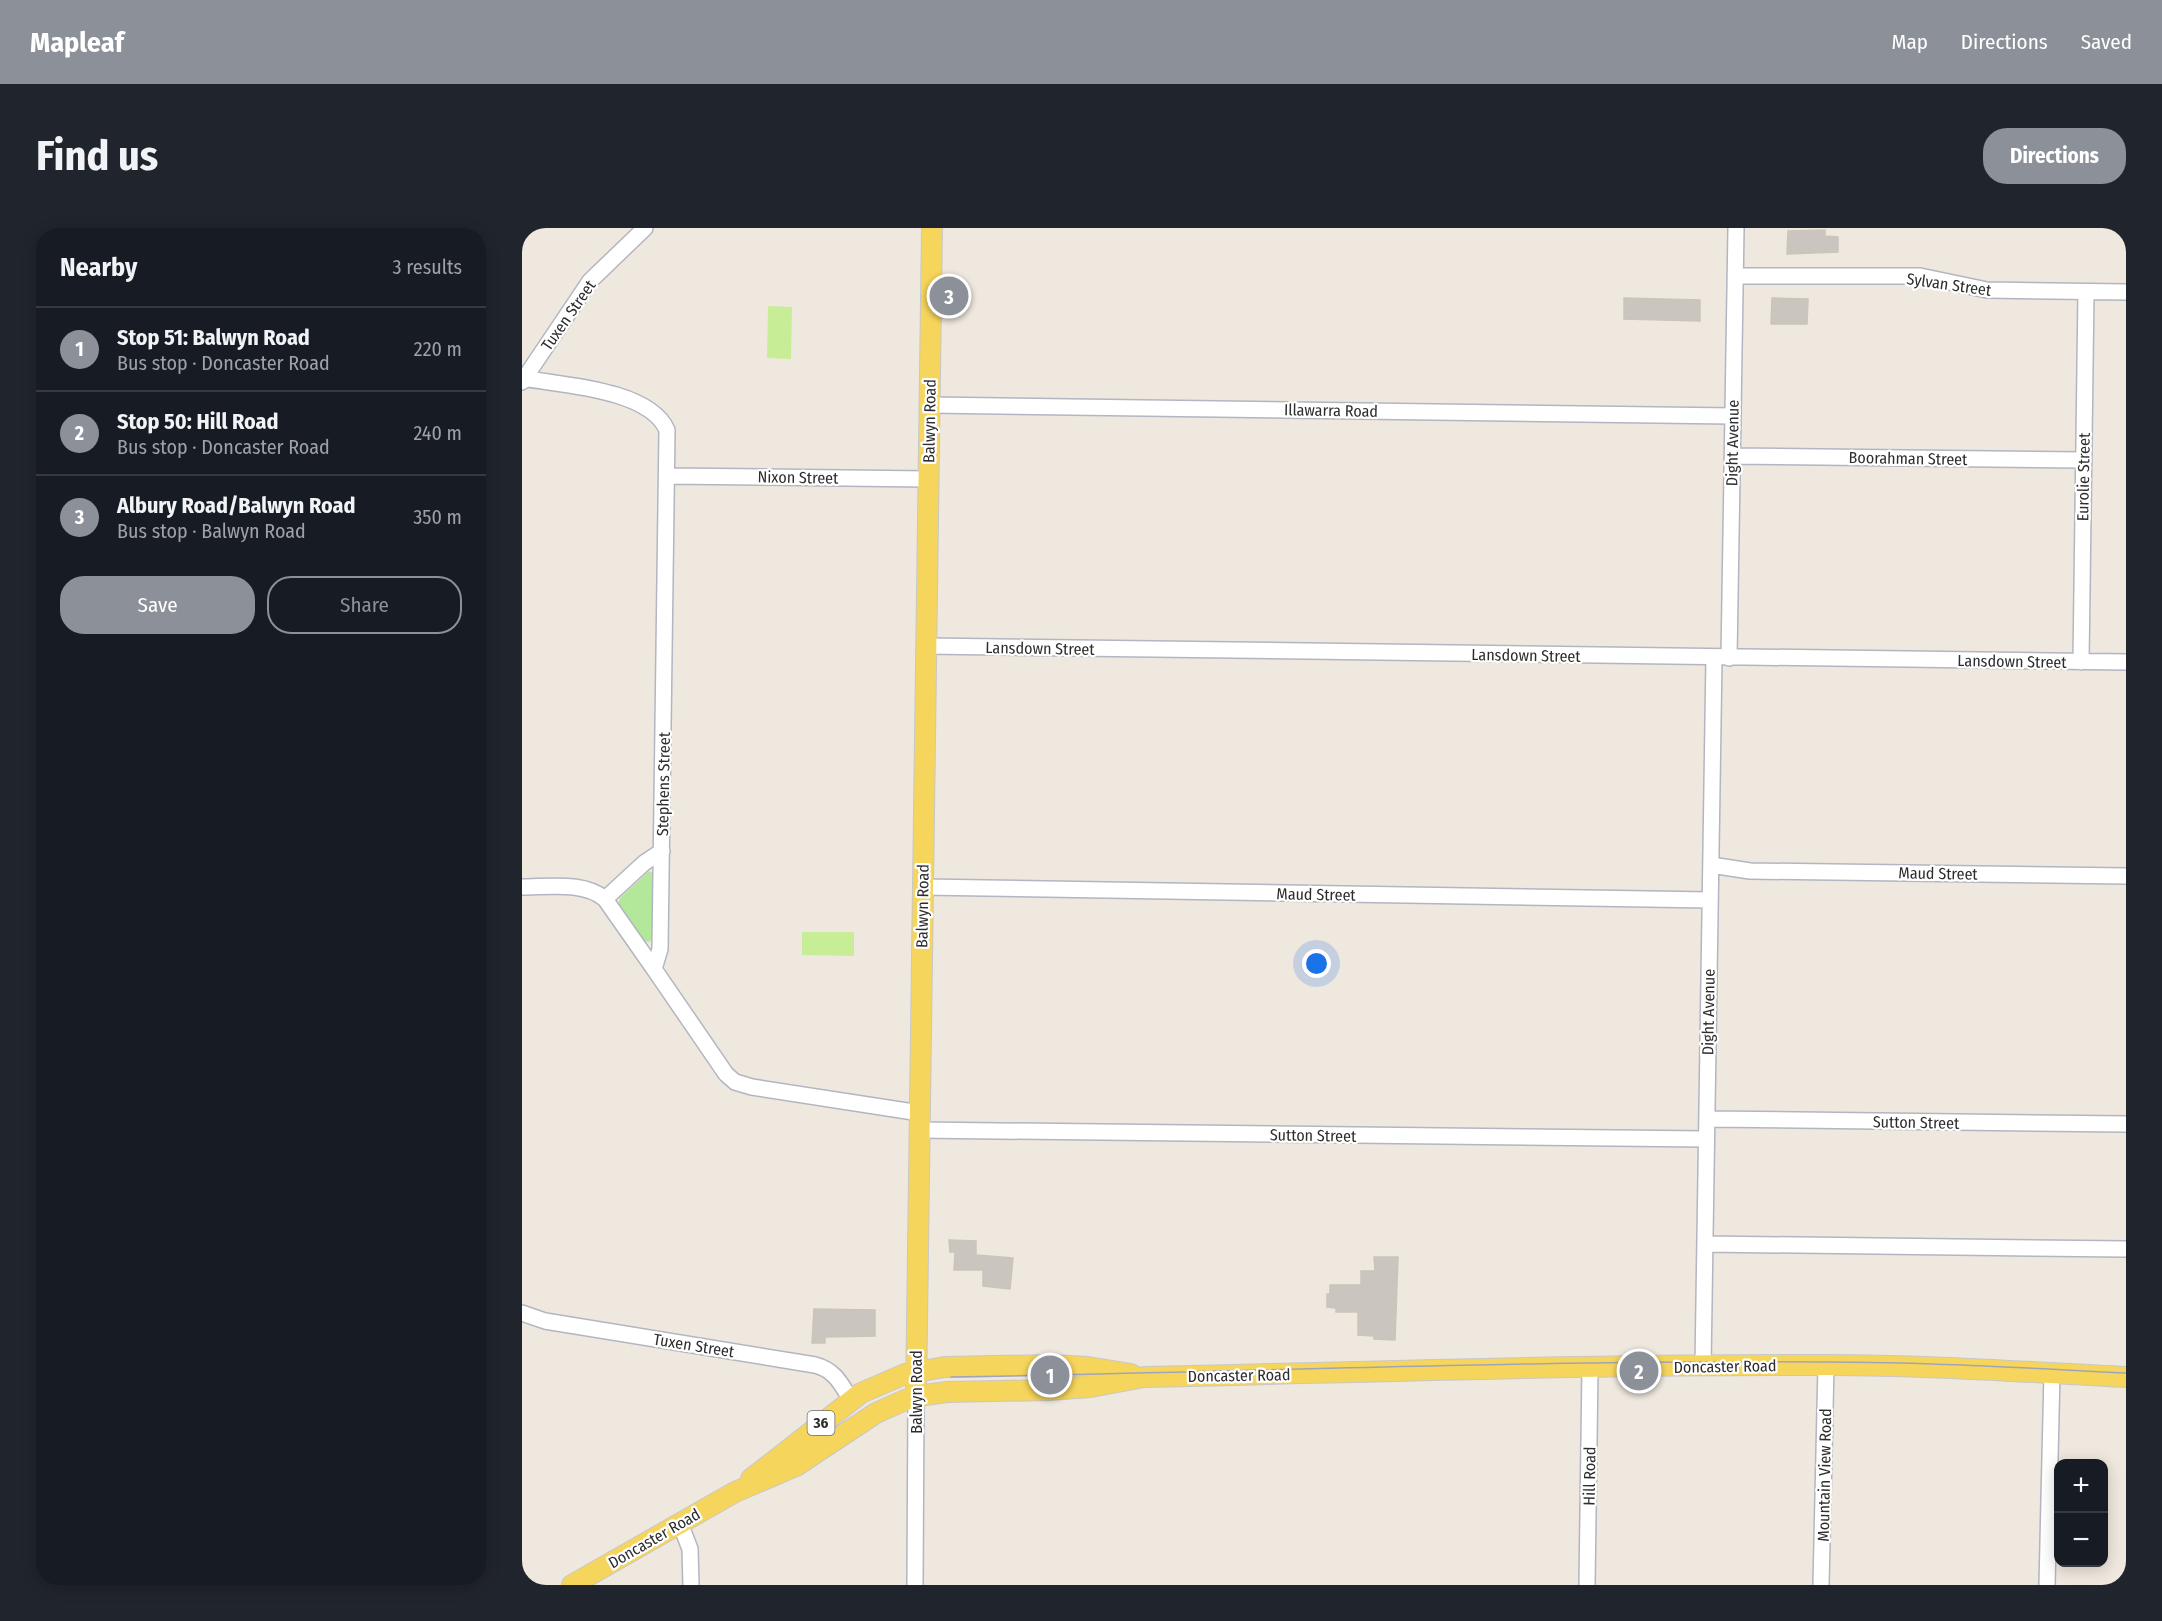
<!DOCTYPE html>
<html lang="en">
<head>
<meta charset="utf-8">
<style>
  :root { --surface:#171b24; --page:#20242c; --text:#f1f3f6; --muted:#9ea1a6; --line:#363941; --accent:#8c9099 }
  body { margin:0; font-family:"Fira Sans Condensed",sans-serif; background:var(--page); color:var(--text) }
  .controls { position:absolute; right:18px; bottom:18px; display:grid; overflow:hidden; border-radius:12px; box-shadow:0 3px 15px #0003 }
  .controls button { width:54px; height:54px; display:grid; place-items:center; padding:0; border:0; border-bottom:2px solid var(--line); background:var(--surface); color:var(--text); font:30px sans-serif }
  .you { position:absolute; left:795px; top:736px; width:21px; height:21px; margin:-15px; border:4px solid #fff; border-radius:50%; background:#1a73e8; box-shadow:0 0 0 9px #1a73e833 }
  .badge { display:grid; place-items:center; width:39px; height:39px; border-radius:50%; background:var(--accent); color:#fff; font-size:20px; font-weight:700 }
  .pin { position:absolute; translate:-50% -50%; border:3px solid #fff; box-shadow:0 2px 6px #0006 }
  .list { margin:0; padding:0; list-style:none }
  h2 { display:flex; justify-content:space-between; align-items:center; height:78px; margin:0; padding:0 24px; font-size:26px }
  h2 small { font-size:20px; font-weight:400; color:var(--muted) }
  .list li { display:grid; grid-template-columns:39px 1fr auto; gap:18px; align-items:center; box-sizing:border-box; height:84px; padding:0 24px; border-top:2px solid var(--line) }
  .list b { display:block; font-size:22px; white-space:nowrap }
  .list p { margin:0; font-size:20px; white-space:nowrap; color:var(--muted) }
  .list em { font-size:20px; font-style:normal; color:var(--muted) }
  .actions { display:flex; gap:12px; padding:18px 24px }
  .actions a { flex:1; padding:14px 0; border:2px solid var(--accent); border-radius:24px; text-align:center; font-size:21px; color:var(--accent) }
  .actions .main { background:var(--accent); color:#fff }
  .map { position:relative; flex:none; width:1604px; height:1357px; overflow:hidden; border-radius:24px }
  header { display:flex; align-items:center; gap:36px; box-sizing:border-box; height:84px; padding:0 30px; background:var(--accent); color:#fff }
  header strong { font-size:28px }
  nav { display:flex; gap:33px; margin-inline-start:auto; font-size:21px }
  .intro { display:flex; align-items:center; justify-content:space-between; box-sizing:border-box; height:144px; padding:0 36px }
  h1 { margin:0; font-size:42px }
  .button { padding:15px 27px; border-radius:24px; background:var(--accent); color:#fff; font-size:21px; font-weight:700 }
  main { display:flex; gap:36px; padding:0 36px }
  aside { flex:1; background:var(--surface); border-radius:24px; box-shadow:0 3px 15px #0003 }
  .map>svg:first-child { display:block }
  .green { fill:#b3e79a }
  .pitch { fill:#c7ee96 }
  .building { fill:#cac5be; stroke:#cbc4b8; stroke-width:1.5 }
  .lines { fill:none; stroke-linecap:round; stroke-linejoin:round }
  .minor-casing { stroke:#b3b5c1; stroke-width:18 }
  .major-casing { stroke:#c8c8c8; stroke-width:22 }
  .minor { stroke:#fff; stroke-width:15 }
  .major { stroke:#f6d55c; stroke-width:20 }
  .tram { stroke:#a1a4b8; stroke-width:1.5 }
  .labels { text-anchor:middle; stroke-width:4.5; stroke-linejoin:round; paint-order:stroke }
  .shield { fill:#fff; stroke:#6c6c6c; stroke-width:1.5 }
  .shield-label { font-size:15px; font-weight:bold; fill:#2d2d2d }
  .street-label { font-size:16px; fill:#2d2d2d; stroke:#fff }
</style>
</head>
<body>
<header>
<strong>Mapleaf</strong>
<nav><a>Map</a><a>Directions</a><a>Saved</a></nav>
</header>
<div class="intro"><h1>Find us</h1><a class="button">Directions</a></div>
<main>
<aside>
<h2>Nearby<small>3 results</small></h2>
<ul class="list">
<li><span class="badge">1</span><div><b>Stop 51: Balwyn Road</b><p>Bus stop · Doncaster Road</p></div><em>220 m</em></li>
<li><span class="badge">2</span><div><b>Stop 50: Hill Road</b><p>Bus stop · Doncaster Road</p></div><em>240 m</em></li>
<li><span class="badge">3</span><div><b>Albury Road/Balwyn Road</b><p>Bus stop · Balwyn Road</p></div><em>350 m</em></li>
</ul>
<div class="actions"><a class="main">Save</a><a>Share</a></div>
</aside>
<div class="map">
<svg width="1604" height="1357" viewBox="0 0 1604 1357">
  <rect width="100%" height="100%" fill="#efe8df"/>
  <path class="green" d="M127 643 132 646 131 711 127 714 122 713 96 676 98 670Z"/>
  <path class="pitch" d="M246 78 270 79 269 131 245 130Z
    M280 704H332V728L280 727Z"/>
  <path class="building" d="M1303 2V8L1316 9V24L1265 26 1266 3Z
    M1102 70 1178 72V93L1102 91Z
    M1250 70 1286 71 1285 96H1249Z
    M427 1012 454 1013V1027L491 1030 488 1061 461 1058V1042H432L433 1024H428Z
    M852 1029H876L873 1112 852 1111V1108L836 1107V1084H814V1080L805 1079V1066H808V1057H839V1043H853Z
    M292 1081 353 1082V1108L303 1109V1115H290Z"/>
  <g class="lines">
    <defs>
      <path id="minor" d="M1213 48H1398L1465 62 1604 64
        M0 150C39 157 127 161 145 202L138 721 132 741 204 846 213 854 230 859 398 885
        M0 154 68 53 123 0
        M407 177 1210 188
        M1211 228 1561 232
        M145 248 406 251
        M404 418 1604 434
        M1207 430 1214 0
        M1559 434 1564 64
        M1189 637 1228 643 1604 648
        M0 659C26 659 62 653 83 671L132 741
        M401 659 1188 672
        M83 671 122 635 140 623
        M1185 891 1604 896
        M397 902 1184 911
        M1183 1016 1604 1021
        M0 1085 23 1093 293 1137C313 1142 319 1156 329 1172
        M1181 1138 1192 429
        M158 1295 168 1321 169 1357
        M393 1357 394 1169
        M1065 1357 1068 1140
        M1299 1357 1304 1137
        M1525 1357 1530 1145"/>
      <path id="major" d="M394 1169 410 0
        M229 1251 339 1165 383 1146 423 1139 529 1137 566 1139 609 1146
        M50 1357 213 1264 274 1238 354 1185 383 1172 403 1167 425 1164 527 1162 568 1159 622 1149C849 1144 1076 1136 1303 1137 1404 1137 1504 1144 1604 1149"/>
    </defs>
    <use href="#minor" class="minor-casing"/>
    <use href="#major" class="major-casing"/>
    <use href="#minor" class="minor"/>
    <use href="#major" class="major"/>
    <path class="tram" d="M429 1149C720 1144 1012 1132 1303 1134 1403 1134 1504 1140 1604 1145"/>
  </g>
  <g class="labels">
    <rect class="shield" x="285.5" y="1183" width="27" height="24" rx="4.5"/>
    <g class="shield-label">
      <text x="299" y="1200">36</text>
    </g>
    <g class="street-label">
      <text transform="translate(1427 56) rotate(8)" y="6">Sylvan Street</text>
      <text transform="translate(46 87) rotate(-55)" y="6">Tuxen Street</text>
      <text transform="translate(809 182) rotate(1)" y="6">Illawarra Road</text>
      <text transform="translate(407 193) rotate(-89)" y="6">Balwyn Road</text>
      <text transform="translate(1210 215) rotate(-89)" y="6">Dight Avenue</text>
      <text transform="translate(1386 230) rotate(1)" y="6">Boorahman Street</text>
      <text transform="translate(276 249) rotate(1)" y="6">Nixon Street</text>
      <text transform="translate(1561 249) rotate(-89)" y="6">Eurolie Street</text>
      <text transform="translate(518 420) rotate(1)" y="6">Lansdown Street</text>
      <text transform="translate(1004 427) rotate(1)" y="6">Lansdown Street</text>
      <text transform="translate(1490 433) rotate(1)" y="6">Lansdown Street</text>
      <text transform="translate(141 556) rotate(-89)" y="6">Stephens Street</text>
      <text transform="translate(1416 645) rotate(1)" y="6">Maud Street</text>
      <text transform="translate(794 666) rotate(1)" y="6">Maud Street</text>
      <text transform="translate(400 678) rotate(-89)" y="6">Balwyn Road</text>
      <text transform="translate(1186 784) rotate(-89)" y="6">Dight Avenue</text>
      <text transform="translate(1394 894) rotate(1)" y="6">Sutton Street</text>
      <text transform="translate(791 907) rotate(1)" y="6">Sutton Street</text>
      <text transform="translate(172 1117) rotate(9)" y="6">Tuxen Street</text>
      <text transform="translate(1203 1138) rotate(-1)" y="6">Doncaster Road</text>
      <text transform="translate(717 1147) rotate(-1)" y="6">Doncaster Road</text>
      <text transform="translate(394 1164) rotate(-90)" y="6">Balwyn Road</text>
      <text transform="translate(1302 1247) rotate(-89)" y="6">Mountain View Road</text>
      <text transform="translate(1067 1248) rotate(-89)" y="6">Hill Road</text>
      <text transform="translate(132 1310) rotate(-30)" y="6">Doncaster Road</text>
    </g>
  </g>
</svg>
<div class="controls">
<button>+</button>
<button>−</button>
</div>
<div class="you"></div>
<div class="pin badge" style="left:528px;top:1147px">1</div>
<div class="pin badge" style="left:1117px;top:1143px">2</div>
<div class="pin badge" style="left:427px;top:68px">3</div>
</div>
</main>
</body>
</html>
